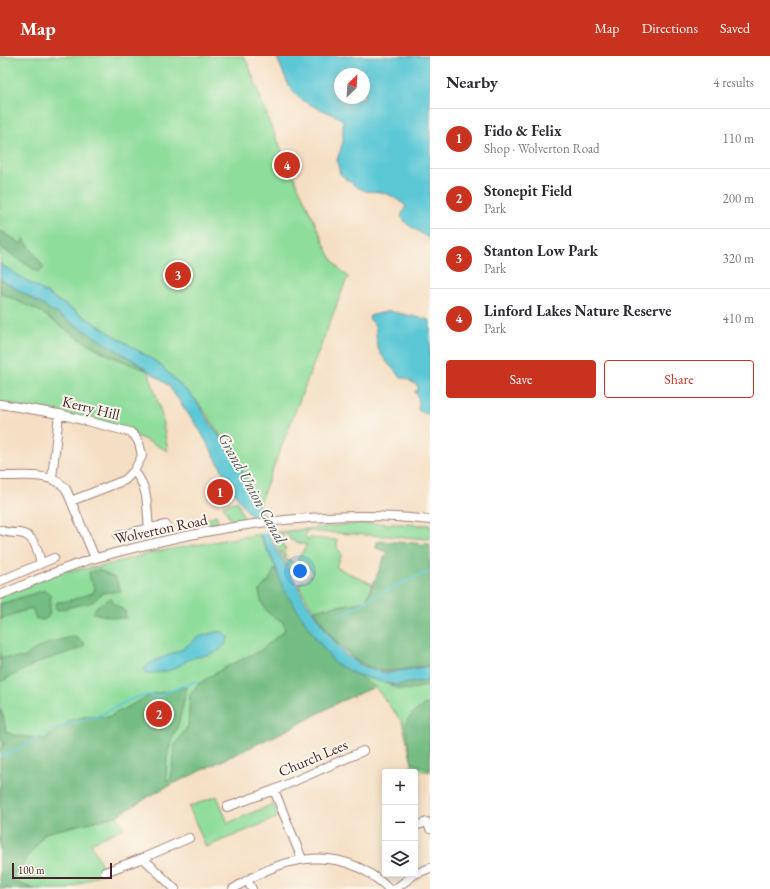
<!DOCTYPE html>
<html lang="en">
<head>
<meta charset="utf-8">
<style>
  :root { --surface:#fff; --page:#f7f7f7; --text:#2b2b33; --muted:#7c7c81; --line:#e1e1e2; --accent:#c8321e }
  body { margin:0; font-family:"EB Garamond",serif; background:var(--page); color:var(--text) }
  .controls { position:absolute; right:12px; bottom:12px; display:grid; overflow:hidden; border-radius:4px; box-shadow:0 2px 10px #0003 }
  .controls button { width:36px; height:36px; display:grid; place-items:center; padding:0; border:0; border-bottom:1px solid var(--line); background:var(--surface); color:var(--text); font:20px sans-serif }
  .compass { position:absolute; left:334px; top:12px; width:36px; height:36px; border-radius:50%; background:var(--surface); box-shadow:0 2px 10px #0003; rotate:25deg }
  .scale { position:absolute; left:12px; bottom:10px; width:100px; box-sizing:border-box; padding-left:4px; border:2px solid #4a1f2b; border-top:0; font-size:11px; line-height:14px; white-space:nowrap; color:#4a1f2b; -webkit-text-stroke:3px #fbf7ec; paint-order:stroke }
  .you { position:absolute; left:300px; top:515px; width:14px; height:14px; margin:-10px; border:3px solid #fff; border-radius:50%; background:#1a73e8; box-shadow:0 0 0 6px #1a73e833 }
  .badge { display:grid; place-items:center; width:26px; height:26px; border-radius:50%; background:var(--accent); color:#fff; font-size:13px; font-weight:700 }
  .pin { position:absolute; translate:-50% -50%; border:2px solid #fff; box-shadow:0 1px 4px #0006 }
  .list { margin:0; padding:0; list-style:none }
  h2 { display:flex; justify-content:space-between; align-items:center; height:52px; margin:0; padding:0 16px; font-size:17px }
  h2 small { font-size:13px; font-weight:400; color:var(--muted) }
  .list li { display:grid; grid-template-columns:26px 1fr auto; gap:12px; align-items:center; box-sizing:border-box; height:60px; padding:0 16px; border-top:1px solid var(--line) }
  .list b { display:block; font-size:15px; white-space:nowrap }
  .list p { margin:0; font-size:13px; white-space:nowrap; color:var(--muted) }
  .list em { font-size:13px; font-style:normal; color:var(--muted) }
  .actions { display:flex; gap:8px; padding:12px 16px }
  .actions a { flex:1; padding:9px 0; border:1px solid var(--accent); border-radius:4px; text-align:center; font-size:14px; color:var(--accent) }
  .actions .main { background:var(--accent); color:#fff }
  .icon { flex:none; width:22px; height:22px; fill:none; stroke:currentColor; stroke-width:2; stroke-linecap:round; stroke-linejoin:round }
  .map { position:relative; flex:none; width:430px; height:833px; overflow:hidden }
  header { display:flex; align-items:center; gap:24px; box-sizing:border-box; height:56px; padding:0 20px; background:var(--accent); color:#fff }
  header strong { font-size:19px }
  nav { display:flex; gap:22px; margin-inline-start:auto; font-size:14px }
  main { display:flex }
  aside { flex:1; background:var(--surface) }
  .map>svg:first-child { display:block }
  .green { fill:#8fdd9b; stroke:#6c7e63 }
  .forest { fill:#73bc83; stroke:#5e6e57 }
  .water { fill:#5cc8d6; stroke:#537480; fill-rule:evenodd }
  .pier { fill:#f5dfc4 }
  .lines { fill:none; stroke-linecap:round; stroke-linejoin:round }
  .stream { stroke:#5cc8d6; stroke-width:2 }
  .minor-casing { stroke:#a07f78; stroke-width:10 }
  .minor { stroke:#fff; stroke-width:8 }
  .labels { text-anchor:middle; stroke-width:4; stroke-linejoin:round; paint-order:stroke }
  .street-label { font-size:15px; fill:#4a1f2b; stroke:#fbf7ec }
  .water-label { font-size:16px; font-style:italic; fill:#505a67; stroke:#fbf7ec }
</style>
</head>
<body>
<header>
<strong>Map</strong>
<nav><a>Map</a><a>Directions</a><a>Saved</a></nav>
</header>
<main>
<div class="map">
<svg width="430" height="833" viewBox="0 0 430 833">
  <rect width="100%" height="100%" fill="#fbf7ec"/>
  <filter id="ink" filterUnits="userSpaceOnUse"><feTurbulence type="fractalNoise" baseFrequency=".025" numOctaves="2"/><feDisplacementMap in="SourceGraphic" scale="8" xChannelSelector="R" yChannelSelector="G"/><feConvolveMatrix kernelMatrix="1 2 1 2 8 2 1 2 1" color-interpolation-filters="sRGB"/></filter>
  <filter id="wash" filterUnits="userSpaceOnUse"><feTurbulence type="fractalNoise" baseFrequency=".012" numOctaves="4" result="noise"/><feDisplacementMap in="SourceGraphic" scale="16" xChannelSelector="R" yChannelSelector="G"/><feGaussianBlur stdDeviation="0.9" result="paint"/><feColorMatrix in="noise" values="0 0 0 0 0 0 0 0 0 0 0 0 0 0 0 0 0 1.4 0 .05"/><feComposite in="paint" operator="in"/></filter>
  <g filter="url(#wash)">
    <rect width="100%" height="100%" fill="#f5dfc4"/>
    <path class="green" d="M0 0H243L248 7 270 68 329 198 337 210 349 222 346 225 259 448 241 413 208 360 194 342 158 307 0 208Z
      M0 223 148 314 160 352 168 395 135 379 0 348Z
      M237 445 244 462 231 464 223 450Z
      M216 459 219 467 192 472 191 471 193 465 196 463 198 467Z
      M362 467 430 469V483L306 475 305 481 308 484 310 482 337 484V492L342 498 336 511 372 528 366 545 416 611C406 613 395 616 385 615 341 609 319 562 298 528L309 523 313 515 297 504 307 489 298 487 289 483 290 481 284 477 281 485 284 487 283 491 286 492 283 497 286 499 285 502 300 510 298 515 292 518 270 477Z
      M259 478 276 512 327 598 398 629 430 624V716L412 713V707L402 666 375 631 358 634 295 670 162 733 117 759 124 772 91 787 105 816 68 833H34L0 820V539L61 515 98 511 155 496Z
      M217 740 228 767 273 748 279 761 206 791 189 751Z"/>
    <path class="forest" d="M0 174 22 188 23 181 44 212 38 216 0 191Z
      M0 223 136 306 148 315 108 299 78 282 39 255 0 237Z
      M381 485 430 488V609C416 611 401 615 387 615 352 613 331 581 314 554L366 545 385 500 389 497 376 492 377 486Z
      M275 512 299 553 337 605 375 631 341 645 295 670 162 733 116 760 45 777 11 824 34 833H0V696L4 688 0 681V651L4 663 6 676 14 679 44 683 71 664 87 660 108 661 153 638 187 631C184 643 182 656 178 668 170 689 164 700 167 725L171 723 175 689 188 670 190 639 198 628 222 613 261 594 285 574 283 566C267 559 262 552 259 535L269 524Z
      M99 514 115 522 121 535 102 537 93 546 57 554 55 550 57 546C73 546 79 540 93 537L95 532 90 523 89 516Z
      M45 534 51 539 49 560 44 564 36 563 32 552 0 563V548Z
      M111 542 114 548 125 555 126 562H115L93 557 97 550Z
      M74 580 85 588 82 592 39 606 0 626V601L24 602C36 589 57 585 74 580Z
      M430 624V630C410 632 406 638 386 627L398 629Z
      M425 648 430 649V714L412 707 405 668 412 658Z"/>
    <path class="water" d="M276 0H430V183L407 168 401 160 406 150C398 144 389 137 379 136 375 135 370 136 366 135 357 133 348 124 340 118L337 104 343 86V64C330 55 306 50 296 39 286 28 283 14 276 0ZM340 18H364V42H340Z
      M0 208 158 307 194 342 241 413 262 456 267 477 307 547 330 580 346 599 363 610 387 617 430 610V624L398 629 386 627 355 618 335 607 317 584 283 532 276 512 253 463 238 442 199 373 168 329 136 306 0 223Z
      M389 255 430 264V356L426 358 418 354 419 346 417 338 415 337V335H418V330L406 322H401C393 312 380 301 377 289 375 278 379 270 369 263L370 260Z
      M216 576H223L228 581C224 599 207 598 193 602 186 604 180 610 174 613 165 616 155 617 146 617L145 612 150 607 183 593 196 582Z"/>
    <path class="pier" d="M265 458 269 477 257 478 249 461Z"/>
    <g class="lines">
      <path class="stream" d="M339 560 389 533 430 515
        M0 700 16 695 43 678 69 667 96 661 134 642 145 639 157 640 196 625"/>
    </g>
  </g>
  <g filter="url(#ink)">
    <g class="lines">
      <defs>
        <path id="minor" d="M0 348 59 358 130 376C139 382 140 390 142 400L134 415 125 424 71 445
          M0 420C20 421 52 415 66 433L95 502
          M52 422 59 358
          M149 472 166 469
          M0 474C6 477 13 477 19 477 35 479 37 493 41 507
          M118 480 149 472C146 449 150 434 134 415
          M0 525 54 502
          M0 539C32 526 63 511 96 502 203 472 319 451 430 464
          M274 734 363 695
          M227 751 274 734 302 803
          M415 770 427 766 430 773
          M143 802 189 782
          M105 816 143 802 175 833
          M247 824 252 833
          M233 833C284 799 341 786 389 833
          M395 833 415 818 430 812"/>
      </defs>
      <use href="#minor" class="minor-casing"/>
      <use href="#minor" class="minor"/>
    </g>
  </g>
  <g class="labels">
    <g class="street-label">
      <text transform="translate(91 352) rotate(14)" y="5">Kerry Hill</text>
      <text transform="translate(161 473) rotate(-12)" y="5">Wolverton Road</text>
      <text transform="translate(313 702) rotate(-23)" y="5">Church Lees</text>
    </g>
    <g class="water-label">
      <text transform="translate(253 432) rotate(61)" y="6">Grand Union Canal</text>
    </g>
  </g>
</svg>
<div class="controls">
<button>+</button>
<button>−</button>
<button><svg class="icon" aria-label="layers" viewBox="0 0 24 24"><path d="M12 4l9 5-9 5-9-5zM3 14l9 5 9-5"/></svg></button>
</div>
<svg class="compass" viewBox="-18 -18 36 36"><path d="M0-13l5 13h-10z" fill="#e53935"/><path d="M0 13l5-13h-10z" fill="#7c7c81"/></svg>
<div class="scale">100 m</div>
<div class="you"></div>
<div class="pin badge" style="left:220px;top:436px">1</div>
<div class="pin badge" style="left:159px;top:658px">2</div>
<div class="pin badge" style="left:178px;top:219px">3</div>
<div class="pin badge" style="left:287px;top:109px">4</div>
</div>
<aside>
<h2>Nearby<small>4 results</small></h2>
<ul class="list">
<li><span class="badge">1</span><div><b>Fido &amp; Felix</b><p>Shop · Wolverton Road</p></div><em>110 m</em></li>
<li><span class="badge">2</span><div><b>Stonepit Field</b><p>Park</p></div><em>200 m</em></li>
<li><span class="badge">3</span><div><b>Stanton Low Park</b><p>Park</p></div><em>320 m</em></li>
<li><span class="badge">4</span><div><b>Linford Lakes Nature Reserve</b><p>Park</p></div><em>410 m</em></li>
</ul>
<div class="actions"><a class="main">Save</a><a>Share</a></div>
</aside>
</main>
</body>
</html>
